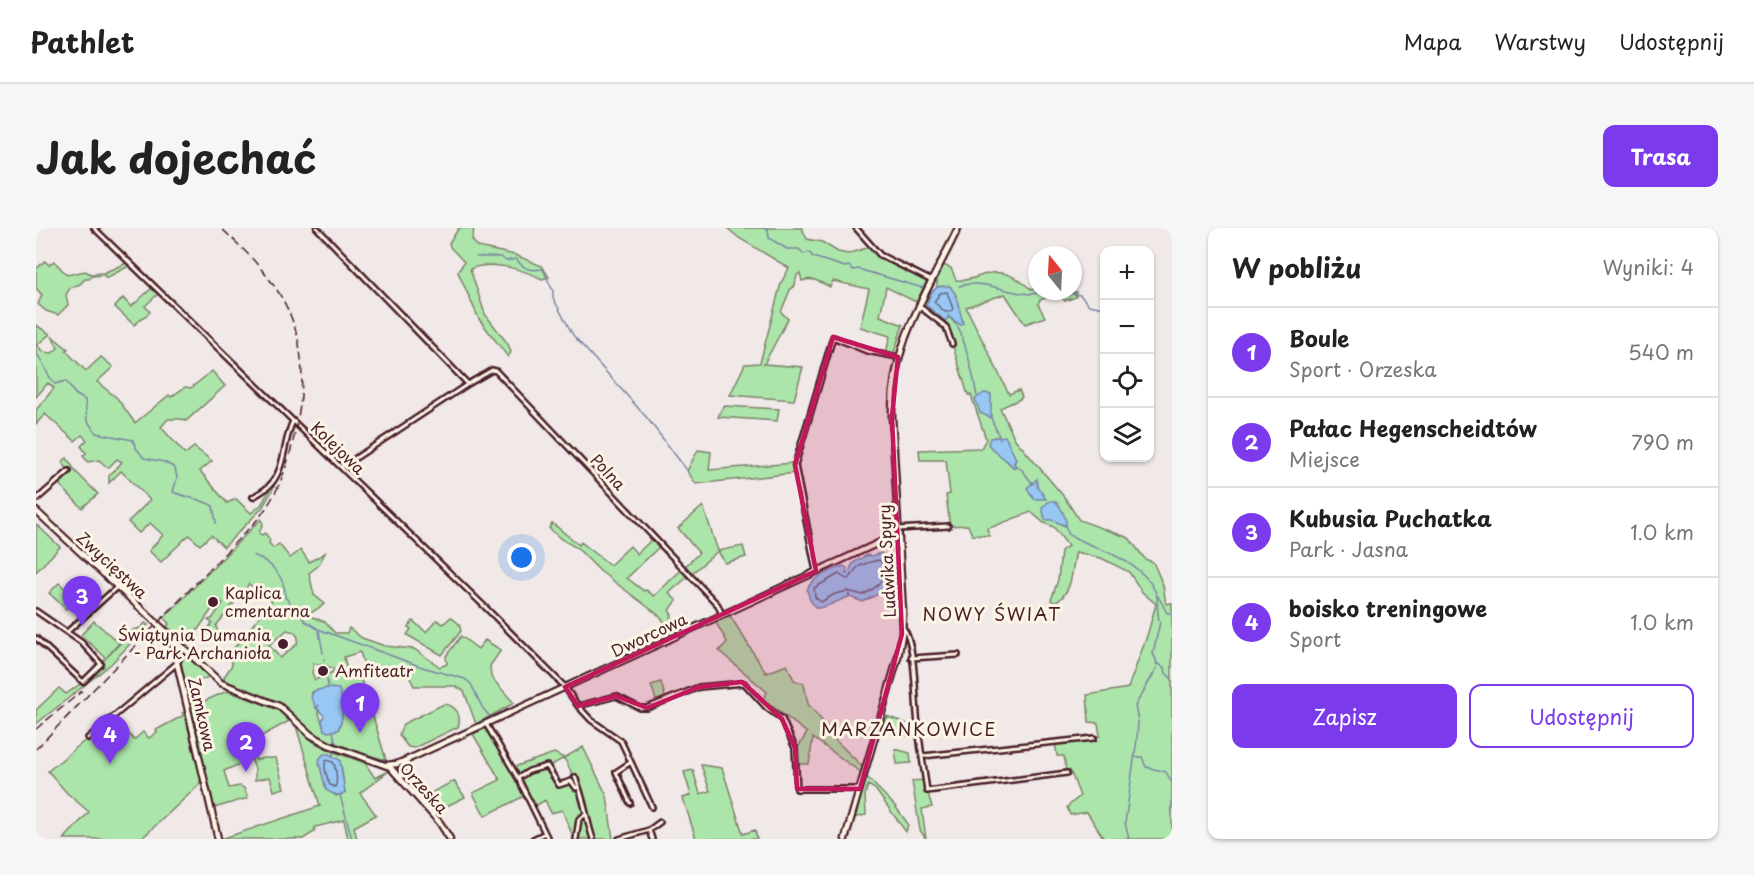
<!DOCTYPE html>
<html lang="pl">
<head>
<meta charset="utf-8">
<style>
  :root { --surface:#fff; --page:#f6f6f6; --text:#222; --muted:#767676; --line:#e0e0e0; --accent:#7c3aed }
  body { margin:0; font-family:"Playpen Sans",sans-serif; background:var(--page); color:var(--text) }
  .controls { position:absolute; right:18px; top:18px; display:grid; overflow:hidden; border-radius:12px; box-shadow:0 2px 4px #0004 }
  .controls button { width:54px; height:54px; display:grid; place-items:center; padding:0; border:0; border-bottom:2px solid var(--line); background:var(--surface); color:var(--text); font:30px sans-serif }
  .compass { position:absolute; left:992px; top:18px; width:54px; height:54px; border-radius:50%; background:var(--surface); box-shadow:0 2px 4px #0004; rotate:342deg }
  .you { position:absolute; left:486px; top:330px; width:21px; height:21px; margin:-15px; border:4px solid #fff; border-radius:50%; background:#1a73e8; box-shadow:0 0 0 9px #1a73e833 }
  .badge { display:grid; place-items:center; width:39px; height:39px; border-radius:50%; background:var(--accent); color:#fff; font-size:20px; font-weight:700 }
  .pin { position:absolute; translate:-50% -50px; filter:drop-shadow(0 2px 3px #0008) }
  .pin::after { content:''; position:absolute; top:32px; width:21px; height:18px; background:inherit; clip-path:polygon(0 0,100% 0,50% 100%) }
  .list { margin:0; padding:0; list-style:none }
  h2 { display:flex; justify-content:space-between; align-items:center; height:78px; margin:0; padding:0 24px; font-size:26px }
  h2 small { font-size:20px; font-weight:400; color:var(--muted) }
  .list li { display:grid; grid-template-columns:39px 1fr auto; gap:18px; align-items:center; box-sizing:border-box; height:90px; padding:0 24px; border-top:2px solid var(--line) }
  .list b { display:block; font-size:22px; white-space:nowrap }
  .list p { margin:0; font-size:20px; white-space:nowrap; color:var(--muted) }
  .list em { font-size:20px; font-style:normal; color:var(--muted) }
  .actions { display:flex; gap:12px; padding:18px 24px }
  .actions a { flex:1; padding:14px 0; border:2px solid var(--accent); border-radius:12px; text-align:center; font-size:21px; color:var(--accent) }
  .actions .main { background:var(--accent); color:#fff }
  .icon { flex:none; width:33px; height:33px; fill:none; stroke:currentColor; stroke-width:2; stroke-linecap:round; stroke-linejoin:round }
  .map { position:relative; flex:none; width:1136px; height:611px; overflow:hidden; border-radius:12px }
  header { display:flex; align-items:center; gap:36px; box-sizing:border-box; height:84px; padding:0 30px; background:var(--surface); border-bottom:2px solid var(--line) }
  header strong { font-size:28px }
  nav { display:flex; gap:33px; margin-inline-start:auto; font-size:21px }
  .intro { display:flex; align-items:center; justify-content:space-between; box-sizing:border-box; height:144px; padding:0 36px }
  h1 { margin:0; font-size:42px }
  .button { padding:15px 27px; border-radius:12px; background:var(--accent); color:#fff; font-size:21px; font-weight:700 }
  main { display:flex; gap:36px; padding:0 36px }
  aside { flex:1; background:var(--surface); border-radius:12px; box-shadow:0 2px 4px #0004 }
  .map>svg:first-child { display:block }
  .green { fill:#ace5aa; stroke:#7b826a; stroke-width:1.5; fill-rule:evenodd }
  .water { fill:#97c7f3; stroke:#7884a3; stroke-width:1.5 }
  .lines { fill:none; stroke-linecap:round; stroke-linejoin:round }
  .shore { stroke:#69627b; stroke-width:1.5 }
  .stream { stroke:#7884a3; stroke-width:1.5 }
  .street-casing { stroke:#4a1f2b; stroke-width:8 }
  .secondary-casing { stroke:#4a1f2b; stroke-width:9 }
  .street { stroke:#fcf5e5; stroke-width:3 }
  .secondary { stroke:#fcf5e5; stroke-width:4.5 }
  .rail { stroke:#4a1f2b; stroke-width:1.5; stroke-dasharray:9 4.5; stroke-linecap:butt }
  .marked { fill:#c2185b; fill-opacity:0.2; stroke:#c2185b; stroke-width:4.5; stroke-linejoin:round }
  .poi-dot { fill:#4a1f2b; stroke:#fcf5e5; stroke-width:2 }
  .labels { text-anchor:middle; stroke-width:6; stroke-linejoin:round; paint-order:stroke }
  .street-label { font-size:16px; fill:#4a1f2b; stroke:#fcf5e5 }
  .poi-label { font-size:16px; fill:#4a1f2b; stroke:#fcf5e5; text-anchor:start }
  .neighbourhood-label { font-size:18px; letter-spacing:1.5px; fill:#4a1f2b; stroke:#fcf5e5 }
</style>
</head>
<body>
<header>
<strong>Pathlet</strong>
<nav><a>Mapa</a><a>Warstwy</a><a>Udostępnij</a></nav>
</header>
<div class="intro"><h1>Jak dojechać</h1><a class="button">Trasa</a></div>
<main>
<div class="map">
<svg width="1136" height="611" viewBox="0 0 1136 611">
  <rect width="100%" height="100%" fill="#f0e9e7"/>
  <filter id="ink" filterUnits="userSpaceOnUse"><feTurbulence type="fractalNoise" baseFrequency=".0167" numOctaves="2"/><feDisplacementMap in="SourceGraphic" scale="12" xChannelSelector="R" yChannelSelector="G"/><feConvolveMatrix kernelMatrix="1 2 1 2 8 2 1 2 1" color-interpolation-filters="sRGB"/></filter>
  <g filter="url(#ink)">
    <path class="green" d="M423 0H438L436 12 442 19 479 27 506 38 513 49 506 51C486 41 455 32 434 41L449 86 472 116 475 124 472 129 443 91 422 44 428 34 414 19 413 15Z
      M691 0H766L771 11 786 14 802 24 812 26 833 19 849 32 891 53 880 74 850 59 844 88 867 97 857 127 850 125 854 108 824 99 833 61 797 53 794 59C783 54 779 49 766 53L764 45 761 47 759 57 754 62 745 84 752 91 728 136 767 139 758 172 694 167 709 136 724 135 745 55 753 40 703 10Z
      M9 33 13 37 18 33 31 47 49 43 55 46 67 45 93 34 95 37 70 50 68 47 56 48 53 51H49L44 56 34 60 30 67 32 77 22 87 10 83 2 76 6 67 0 60V41Z
      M907 37 915 40 920 52C929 53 936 51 944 48 966 39 979 48 996 62L1001 59V63L1040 64V69L1029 73 1023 65 1004 72 1002 76 1009 89 989 96 969 66 930 79 973 166 983 162 986 169 984 171 964 180 979 211 1029 270 1043 292 1093 310 1109 331 1117 334 1127 357 1130 376 1136 375V611H1068L1051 584 1034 587 1031 579 1044 568 1034 542H1030L1028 528H1021L1019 513 1064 508 1062 495 1053 494 1051 467 1092 460 1111 408 1120 376 1106 364 1093 344 1065 330 1040 324C1035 343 1038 363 1019 375L1015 372 1022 352 1025 323 1032 318 1018 299 1008 295 995 284 951 301 954 308 936 307 932 297 914 298 910 267 914 266 910 232H884L883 222 945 220 950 211 935 167H932L909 93 913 89 923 96 907 58 901 59V49ZM958 209H965L970 213 980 231 977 239 960 223ZM1023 277 1030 295 1029 298 1016 292Z
      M117 59 123 65 109 78 114 84 98 97 79 79 87 70 95 79Z
      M0 97 14 106 1 117 7 124 16 125 22 120 16 108 32 121 30 123 50 143 65 129 77 139 61 154 81 170 99 195 133 167 135 169 149 159 155 160 176 143 189 158 150 193 146 191H132L125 199 149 226 158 219 176 233 164 243 191 275 200 271 215 285 225 277 233 263V260L244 239 257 193 259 195 246 240 235 265 226 280 188 319 175 307 164 317 153 307 125 334 113 323 127 307 114 295 103 305 92 294 114 272 85 243 73 255V248L86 234 81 231 72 240 63 232 52 234 47 228 50 225 45 218 51 212 46 207 39 213 9 186 0 196V182L18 160 12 155 0 169Z
      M688 178 743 181 741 193 682 189Z
      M662 222 675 224 673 242 757 235 759 245 660 256 651 243Z
      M31 230 40 244 62 266 46 280 23 256 24 252 26 254 35 246 26 234Z
      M667 278 682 323 707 318 710 329 689 335 682 323 633 365 641 373 633 382 636 387 635 389 647 399 639 405 621 386 564 343 541 320 525 311 513 300 516 295 543 317 545 314 574 337 594 318 601 326 617 310 624 318 591 350 608 363 610 362 618 368 663 325 642 300Z
      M225 291 227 296 223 305 226 307 229 305 234 312 233 315 237 320 243 316 254 330 265 322 273 334 289 325 282 338 273 345 278 367 289 376 275 385 265 381 266 385 289 394 299 405H311L313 400 326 410 349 418 378 421 404 439 411 436 410 428 425 408 442 421 449 412 465 422 454 438 455 449 478 475 440 496 428 463 419 458H378L369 440 327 444 325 451 329 466H331L336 482 334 483 335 488H337L350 532 293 516 276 505 245 476 189 455 188 449 196 437 194 425 236 373 213 356 180 398 182 405 178 410 170 404 176 395 172 392 176 391 187 375 182 372 151 418 131 398 133 396 128 390ZM251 402 258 404 262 409 261 416 244 430 233 417ZM324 424 329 440 317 444 310 438 308 429ZM278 435 297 440V444L279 452 276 445ZM292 460 301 461C305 476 309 488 302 502H288C285 488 279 478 276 464Z
      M0 296 24 319 0 344Z
      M23 355 41 371 30 381 13 365Z
      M693 386 730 445 751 437 758 452 768 456 772 476 792 500 793 506 828 540 827 546 777 510 773 536H761V521L771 505 727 471 731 464 683 423 691 414 679 393Z
      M415 389 423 396 425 403 406 427 371 407 375 401 372 399 377 393 390 404 401 392 407 396Z
      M58 393 83 415 71 429 97 402 104 400 109 395 112 397 75 436 0 496V482L23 460 30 466 47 454 70 430 45 407Z
      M148 430H153L173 449 150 458 145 434Z
      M625 454 630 472 621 475 615 457Z
      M191 463 241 481 253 493 213 515 220 532 228 530H240L248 560 238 563 234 549 219 552V541L215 531 188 543 193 560 204 558 208 560 212 570 178 580 155 479Z
      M408 476C420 477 426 488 422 499L378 520 372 519 363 507 367 496Z
      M148 484 165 551 163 557 105 611H28L53 584 31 565 12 543 52 510 79 490 98 512 107 504 113 510 121 504 120 502 148 487 146 485Z
      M850 488 870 495 871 508 847 499Z
      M260 498 279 515 298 524 329 535 339 550 353 543 324 565 340 587 318 599 321 611H312L308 592 279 599 278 604 267 611H185L284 578ZM305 536 309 565 300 568 297 565Z
      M455 498 478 539 518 525 528 530 547 519 571 568 577 611H538L526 582 515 585 509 572 498 579 514 611H510L488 568 449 588 437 565 464 552 437 506ZM528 530 538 549 522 556 514 538Z
      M859 521 874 525 875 535 861 536Z
      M665 537 686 540 707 606 719 602 721 611H660L647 570 655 567 648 544 657 542 664 566 674 563Z
      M829 547 859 578 872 596 870 604 839 561 832 557 829 567 830 587 817 590Z
      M888 552 896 579 886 581 890 611 884 602 876 553Z
      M418 553 429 569 399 584 387 569Z"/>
    <path class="water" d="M914 58 920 67 927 95 925 97 913 89 909 93 890 77 895 65 901 59Z
      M948 165 955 166V190L944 185 939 171Z
      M969 208 980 231 978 235 980 240 977 239C970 230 958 225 952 216L954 210Z
      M1001 251V258L1010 271H998L991 260Z
      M1014 273H1019C1025 279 1031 290 1030 298L1016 292H1009L1006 279Z
      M845 325C854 331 856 352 848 361 843 367 833 370 827 374L814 369 812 363 813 369C802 372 790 381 780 380L774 372 771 362C775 349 795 342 808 338L811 340 810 346H812L817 335 831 327 835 328Z
      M291 460 303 461C307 474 308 490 302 502L292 504 288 502 286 492 288 488 281 480 283 477 280 480 275 468 278 463Z
      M288 526H293L304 532 309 565C300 569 298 566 290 562L283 534 284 530Z"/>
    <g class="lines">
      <path class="shore" d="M911 64 917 81 915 83 909 84 898 74 904 65Z
        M843 332 846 335C848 357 844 357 827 367L812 363 799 366 785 374 779 369 778 360 803 346C815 356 814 349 820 341 825 335 836 334 843 332Z
        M290 532 297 534C300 539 302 554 299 559L294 557C291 550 287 539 290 532Z"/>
      <path class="stream" d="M726 0 732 1 733 10 751 21H763L768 26 773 24 777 29 809 39 813 38 817 42 822 41 887 60
        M440 29H465L470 33 480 31C489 42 494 43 507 41L517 63V70L537 107 611 190 650 241
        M923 58C954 49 982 74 1012 63
        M1016 63 1044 67 1053 77 1068 80
        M912 87C915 93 922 97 924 103 932 124 937 146 941 168
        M0 125C8 134 10 147 19 156L30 153 39 166 49 172 51 192 60 205 97 212 100 220 108 230 128 234 139 240 141 250 137 264C151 270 164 270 177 278L180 295
        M955 190 964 211
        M978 236 986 242 997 256
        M1029 297 1033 307C1061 321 1105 332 1119 363 1124 371 1119 384 1124 394L1117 426 1120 431 1121 440 1099 478 1102 493 1101 511 1089 595 1093 611
        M217 327C235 334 250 349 249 369L269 393 282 401 386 439 429 451 435 456 446 479 454 489
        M1122 368 1131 385H1136
        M283 403 287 425
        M288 431V432
        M1121 435 1129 440 1130 445 1136 451
        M291 451 292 458
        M297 504 300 517
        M297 527 298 523
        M1099 529H1106L1110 539 1130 544 1136 555
        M304 567 316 611
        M1136 575V584"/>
      <defs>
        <path id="street" d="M58 0 446 376 529 459 542 478 580 468 604 480H611L663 459 708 455 731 480 746 491 759 520 761 561H824
          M281 0 432 156 456 142 460 143 682 377 686 387
          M820 0 844 27 896 53
          M883 78 910 99 916 116
          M306 239 432 156
          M217 269C222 266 229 262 233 258 250 241 247 213 257 193
          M0 272 33 243
          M862 301 912 298
          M780 343 759 237 797 109 831 123 862 129
          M0 383 45 414 65 436 47 454 0 410
          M867 400C880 414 879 475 882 497 884 519 888 541 891 563L1031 545
          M31 404 81 359
          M875 430 922 427
          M542 478 555 492 585 513 616 579
          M450 496 482 550 512 611
          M52 510 140 436
          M887 528 1058 510
          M539 549C548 569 550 590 557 611
          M482 550 493 543 511 538 523 557 535 553 540 560 543 559
          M594 575 580 544 595 534
          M613 602 624 594
          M497 611 509 605
          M540 611 543 591 549 587
          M583 611 613 602 616 611"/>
        <path id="secondary" d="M0 283 185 455 243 478 275 507 293 517 354 539 404 595 414 611
          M135 409 182 611
          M142 433 144 424
          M350 537 361 536 375 530 862 306
          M365 550 367 539 372 532
          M809 611 862 429 866 406 867 385 856 189C854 115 892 65 922 0"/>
      </defs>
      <use href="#street" class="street-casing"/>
      <use href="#secondary" class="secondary-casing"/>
      <use href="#street" class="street"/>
      <use href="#secondary" class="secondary"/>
      <path class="rail" d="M0 501 46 463
        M0 521 221 292C242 267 251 240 258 209 272 150 270 96 230 47 217 30 201 15 185 0"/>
    </g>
  </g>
  <path class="marked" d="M797 109 862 129 856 189 866 406 824 561H761L759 520 746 491 706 454 663 459 611 480 580 468 542 478 529 459 780 343 759 237Z"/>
  <g class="poi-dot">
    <circle cx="177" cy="374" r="6"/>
    <circle cx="247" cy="416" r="6"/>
    <circle cx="287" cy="443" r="6"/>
  </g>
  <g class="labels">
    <g class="street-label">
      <text transform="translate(302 220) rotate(44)" y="6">Kolejowa</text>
      <text transform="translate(572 244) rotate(47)" y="6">Polna</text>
      <text transform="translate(851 333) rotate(-93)" y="6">Ludwika Spyry</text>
      <text transform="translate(76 337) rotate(43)" y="6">Zwycięstwa</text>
      <text transform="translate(613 407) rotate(-25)" y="6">Dworcowa</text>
      <text transform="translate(166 486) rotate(77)" y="6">Zamkowa</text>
      <text transform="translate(388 560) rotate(48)" y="6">Orzeska</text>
    </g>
    <g class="poi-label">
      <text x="189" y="371">Kaplica<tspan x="189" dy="18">cmentarna</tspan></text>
      <text x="235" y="413" text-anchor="end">Świątynia Dumania<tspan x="235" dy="18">- Park Archanioła</tspan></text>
      <text x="299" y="449">Amfiteatr</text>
    </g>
    <g class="neighbourhood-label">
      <text x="956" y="393">NOWY ŚWIAT</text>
      <text x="873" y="508">MARZANKOWICE</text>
    </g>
  </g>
</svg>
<div class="controls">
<button>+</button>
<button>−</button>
<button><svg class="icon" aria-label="locate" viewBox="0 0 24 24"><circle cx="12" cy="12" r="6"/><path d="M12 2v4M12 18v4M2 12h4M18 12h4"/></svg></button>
<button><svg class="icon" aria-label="layers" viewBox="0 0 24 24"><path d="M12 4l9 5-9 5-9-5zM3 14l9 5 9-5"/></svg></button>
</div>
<svg class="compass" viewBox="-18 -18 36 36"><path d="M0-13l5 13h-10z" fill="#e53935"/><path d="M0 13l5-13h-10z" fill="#767676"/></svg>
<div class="you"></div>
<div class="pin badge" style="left:324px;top:505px">1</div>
<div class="pin badge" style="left:210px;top:544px">2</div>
<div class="pin badge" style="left:46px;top:398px">3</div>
<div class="pin badge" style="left:74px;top:536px">4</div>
</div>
<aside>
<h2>W pobliżu<small>Wyniki: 4</small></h2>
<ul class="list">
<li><span class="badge">1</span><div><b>Boule</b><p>Sport · Orzeska</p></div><em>540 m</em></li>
<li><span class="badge">2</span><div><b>Pałac Hegenscheidtów</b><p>Miejsce</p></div><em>790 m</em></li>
<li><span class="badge">3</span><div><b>Kubusia Puchatka</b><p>Park · Jasna</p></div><em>1.0 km</em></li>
<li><span class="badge">4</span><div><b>boisko treningowe</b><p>Sport</p></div><em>1.0 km</em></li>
</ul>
<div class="actions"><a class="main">Zapisz</a><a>Udostępnij</a></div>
</aside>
</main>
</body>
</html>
